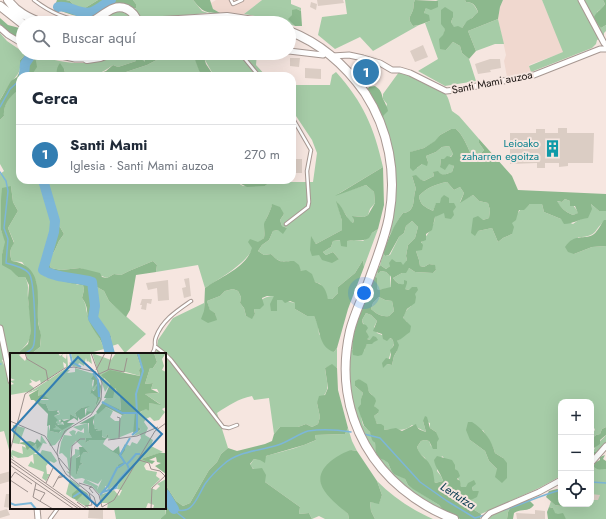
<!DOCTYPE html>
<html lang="es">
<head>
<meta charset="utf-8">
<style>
  :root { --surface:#fff; --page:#f6f6f7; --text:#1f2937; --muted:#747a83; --line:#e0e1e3; --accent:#337eb2 }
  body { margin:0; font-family:Jost,sans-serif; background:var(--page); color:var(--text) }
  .controls { position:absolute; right:12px; bottom:12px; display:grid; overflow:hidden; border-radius:8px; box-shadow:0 4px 16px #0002 }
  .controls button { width:36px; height:36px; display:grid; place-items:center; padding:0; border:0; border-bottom:1px solid var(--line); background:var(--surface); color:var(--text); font:20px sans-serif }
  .you { position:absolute; left:364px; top:293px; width:14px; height:14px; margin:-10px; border:3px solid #fff; border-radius:50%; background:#1a73e8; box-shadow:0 0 0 6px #1a73e833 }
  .badge { display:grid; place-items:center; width:26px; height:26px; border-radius:50%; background:var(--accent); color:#fff; font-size:13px; font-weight:700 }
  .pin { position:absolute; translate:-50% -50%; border:2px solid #fff; box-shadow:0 1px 4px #0006 }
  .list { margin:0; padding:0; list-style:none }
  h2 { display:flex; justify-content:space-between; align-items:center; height:52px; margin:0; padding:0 16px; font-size:17px }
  h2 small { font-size:13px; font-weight:400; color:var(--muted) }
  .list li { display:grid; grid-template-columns:26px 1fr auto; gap:12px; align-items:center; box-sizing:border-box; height:60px; padding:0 16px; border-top:1px solid var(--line) }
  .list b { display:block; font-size:15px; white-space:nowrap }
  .list p { margin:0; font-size:13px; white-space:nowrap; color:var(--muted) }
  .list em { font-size:13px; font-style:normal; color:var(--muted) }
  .icon { flex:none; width:22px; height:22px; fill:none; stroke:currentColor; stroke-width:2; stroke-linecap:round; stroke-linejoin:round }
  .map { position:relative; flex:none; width:606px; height:519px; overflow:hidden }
  .search { position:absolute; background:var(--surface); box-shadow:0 4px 16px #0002; left:16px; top:16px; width:280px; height:44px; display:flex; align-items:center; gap:10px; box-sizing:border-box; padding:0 14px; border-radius:22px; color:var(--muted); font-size:15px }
  .panel { position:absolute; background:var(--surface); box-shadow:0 4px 16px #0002; left:16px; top:72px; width:280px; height:112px; border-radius:12px }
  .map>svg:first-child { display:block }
  .built { fill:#f0d8cf }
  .green { fill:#a6cca7; fill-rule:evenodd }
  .forest { fill:#8cb88d; fill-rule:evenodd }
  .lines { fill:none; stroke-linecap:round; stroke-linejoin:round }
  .stream { stroke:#7db7d8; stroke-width:1.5 }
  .river { stroke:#7db7d8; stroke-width:10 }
  .building { fill:#dbcdc4 }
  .lane-casing { stroke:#a79892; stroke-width:4.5 }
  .street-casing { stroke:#a79892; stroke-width:7 }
  .primary-casing { stroke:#a79892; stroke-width:10 }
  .lane { stroke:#fff; stroke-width:2.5 }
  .street { stroke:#fff; stroke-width:5 }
  .primary { stroke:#fff; stroke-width:8 }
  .labels { text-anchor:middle; stroke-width:4; stroke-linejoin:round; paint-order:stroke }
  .street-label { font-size:11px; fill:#181210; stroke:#f6e6e0 }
  .culture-label { font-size:11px; fill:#0d838f; stroke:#f6e6e0; text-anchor:end }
  .water-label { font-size:12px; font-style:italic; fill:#05384f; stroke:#f6e6e0 }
  .inset-river { fill:none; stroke:#7db7d8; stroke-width:2 }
  .inset-road { fill:none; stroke:#9d918d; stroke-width:1 }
  .view { fill:#337eb2; fill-opacity:0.15; stroke:#337eb2; stroke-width:2 }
  .inset-edge { fill:none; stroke:#181210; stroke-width:2 }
</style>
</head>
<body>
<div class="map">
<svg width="606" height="519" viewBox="0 0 606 519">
  <rect width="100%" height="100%" fill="#f6e6e0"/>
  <path class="built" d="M216 0H262L244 14 220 13 213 9 211 3Z
    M503 0H542L564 52 529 65 531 72 507 77 504 61 506 55 498 19 500 7Z"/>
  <path class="green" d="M66 0H98L85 8 75 6 70 1Z
    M133 0H193L202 11 208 13 143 19 140 18 132 9 136 8V4Z
    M262 0H291V4L301 8V11L297 9 292 15 291 21 295 26C279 21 262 17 244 14Z
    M345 0H415C413 3 414 7 413 10 410 18 407 18 413 26L419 25 373 51 360 37 335 49 318 35 322 17 347 14Z
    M436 0H465L466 2C473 2 475 6 478 12 472 19 467 21 462 28H454L451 22 453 17C443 32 442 31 446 50L453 42 460 46 462 53 469 59 476 81 445 86 418 71 438 59 425 23 430 21 424 13 426 8 438 1Z
    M542 0H603L605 4 602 8 597 12 601 28 606 25V31L604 33V37L597 40 596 44 592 48 531 72 529 66 563 52Z
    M114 9 130 13 134 20 96 23Z
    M498 19 504 44H495L476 51 468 31Z
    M0 33 7 41 26 54 20 60C21 74 18 73 11 83 7 88 3 94 0 100Z
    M120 53H144L145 63 139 57 136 56V61L118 67 113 65C96 78 86 76 66 76L64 69 56 75 57 76H31L36 59 35 55C64 63 92 69 120 53Z
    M170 53C194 53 194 51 201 76H108L114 74 122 75 126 72 147 65Z
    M201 53H257L256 65 266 76H214Z
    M336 72C363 102 374 127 383 167L338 194 366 185 374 192 375 203 370 209 368 215 364 217 353 216 354 220 353 223 349 221 346 215 337 202 342 221V230L316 244 311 237 319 255 339 259 333 252 326 255 323 252 331 247 333 241 341 240 347 247V241L354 240 363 241 372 233 378 229 364 267 363 260 355 273 338 287V293L332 299H328L320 284 315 282 289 261C281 263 276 260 271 254L264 255 258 251 262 245 269 240 273 231 287 228 282 226 280 220 284 214 272 205C271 211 265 219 265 224 264 229 265 233 264 238 253 245 251 255 241 263 230 273 217 280 205 288L198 265 156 272 157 265 153 261 129 271 121 275 114 274 107 278 80 268 61 270 51 268 49 264 51 258V254L54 252 59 241 64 234 60 227 50 229 39 268 46 277 71 282 78 285H83L84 290 82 298C87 306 85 305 87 313 90 325 100 336 104 349L86 354H31L40 347 41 337 38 321V303L36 281 22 262 12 261C9 254 10 249 14 242L8 228 18 211 13 202 11 186 1 200V230L6 242 2 254 18 277H25C30 288 27 287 28 298 29 313 37 335 24 347 20 352 18 354 11 354V356L2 360 4 365 11 363V457L4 431 0 432V174L4 171 0 164V120L4 116C3 105 9 97 17 90L20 95V180H221L224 183 233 180 243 186H265L269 180H277L276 182H313L317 153 312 140 292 110V85H330L332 75Z
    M399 72C407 74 439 87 445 93 449 98 450 105 452 111L459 116 479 139V143L484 150 481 153 471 154C467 146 463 135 456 129H451L440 135 436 141 424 148 411 152 417 168 422 164 428 162 426 156 436 152 442 147 449 146 453 154C450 158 446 160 441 159L440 167 449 163 454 166 452 172 444 175 433 172 434 176 424 181 412 176 416 189C412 197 417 212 403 213 397 220 394 230 388 237L394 207 382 120 387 104 383 99V94Z
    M447 182 454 190 460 187 464 193 460 202 473 195 479 201 488 203 490 210 489 218 483 220 478 231 492 228 498 242 503 238 512 234 511 223 520 210 524 209 530 204H542L544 212 573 224C581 218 593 215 591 204L599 211H606V220C593 229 599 237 578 237L574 254 592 247 606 246V427L602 429 600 434 596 435 591 439V434L595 430 591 421V402H561V476L539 488 481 514 473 509 471 500 479 491H473L472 487H461L455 469 442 456 437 471 441 476 443 481 435 483 425 458 419 453 417 447 421 441 425 440 429 441 431 446 437 449 436 432 430 428V423L423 421 426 432 412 425C402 434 396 427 384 430 379 426 375 423 374 416L378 413 374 406 372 395 369 392 368 389 359 379 355 386 363 393C360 401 360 416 363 425 365 428 368 429 370 432 373 436 377 447 376 453L388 463 391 470 405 479 408 485 439 505 443 510C380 480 341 421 351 350L364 351 365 347 370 340 367 339V334L362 320 366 313 371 315 377 321 374 327 377 333 392 339 394 343 387 364 392 365 394 356 397 351V341C405 337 405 330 407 322L403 319C404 313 407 309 411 306L409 290 405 289 404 285C399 285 396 282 393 278L402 273 409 268 415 272 433 273 436 270 434 265 429 264 424 267 420 266 419 260 416 251C422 240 434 229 435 217L449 203 436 204 433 211C425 207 420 205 419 196 426 188 436 184 447 182ZM483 430C487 438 493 444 495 453L503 458 497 469 489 461 485 451 470 440Z
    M565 199 570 201 579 213 573 215C565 212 561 208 556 201L562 202Z
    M412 221 418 227 415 238 408 245 406 256 407 260 404 266H390L386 269 380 265 383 253 385 256 390 255 399 237 404 233 406 226Z
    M377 271 378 274 381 271 386 272 389 275H391L390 278 391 288 378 290C376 286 377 282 375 277Z
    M97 287 104 291 109 301 146 334 125 353 118 344 112 346 111 336 98 320 97 314 99 304Z
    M233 289 238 291 241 297 240 303 244 308 246 316 252 318 255 314 254 309C260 301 263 296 274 296L277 311V300H282L295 303V309L307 316H314L318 324 319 334 334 352 337 348V368L332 365 325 368C327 386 332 389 317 403L320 417 318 424 312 427 306 424 298 427H280L274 434 269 398 254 400 252 396C238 399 229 405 217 413L228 448 221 454 217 462 209 470 190 503 183 506 176 501 165 484V354H156L158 340 173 318 204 303V311L216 320 215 313 210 311 207 301 220 296 225 291Z
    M379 297 385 300 392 301 394 311 389 316C381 317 377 314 371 309L373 303Z
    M348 428 352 441 357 451 351 450 321 483 326 492 348 514 349 519H325L319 516 312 519 309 513 299 514 300 507 265 482 250 465 254 459C260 460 263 457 269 455 285 451 301 447 316 440L315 435 345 434Z
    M606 435V443L599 452 593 453C595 444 601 441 606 435Z
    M593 466 596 468 606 469V519H566L554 513 553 508 549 507 551 501 555 505 561 506 563 504H591V467Z
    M377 481C393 497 412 510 433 519H375L371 511 370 502 379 503 382 495Z
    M511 506 508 512 507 519H489L491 516Z
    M165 507 166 515 160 519H116L114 508Z"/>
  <path class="forest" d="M57 0H66L70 1 75 6 85 8 98 0H133L136 4V8C128 9 123 2 115 3 108 5 104 9 99 13 84 21 68 14 54 8Z
    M193 0H210L213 9 220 13C205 13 203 12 193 0Z
    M415 0 438 1V7L431 10 426 8 424 13 429 15 430 21 419 25 413 26C407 18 410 18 413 10 414 7 413 3 415 0Z
    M465 0H503L500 7 498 19 468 31 476 51 469 59 462 53 460 46 453 42 446 50 440 49 439 39 443 35 445 29 441 24V10L445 7 453 12V17L451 22 454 27 458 26 462 28 467 21 472 18 478 12C476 6 473 2 466 2Z
    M603 0H606V25L601 28 597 23 594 17C597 11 602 9 605 4Z
    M297 9 301 11 302 26H295L288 19 292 15V10Z
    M0 18 8 25 23 29V41L9 33 0 24Z
    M144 53H170L147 65 126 72 122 75 114 74 108 76H92L106 71 113 65 118 67 136 61V56L139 57 145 62Z
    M189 53H201L203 54 206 64 214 76H201L194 57Z
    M26 54 35 55 37 67 31 76H20V97L17 91C9 97 3 106 4 116L0 120V100L11 81 17 77 20 71V60Z
    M60 63 64 69 66 76H57C56 71 57 67 60 63Z
    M375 86C381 90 381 92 383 99 385 103 387 106 388 111L384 115 382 120 367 90 369 87Z
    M451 129H456C463 135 467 146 471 154L481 153 484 150 479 143V139L512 176 518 190 606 194V211H599L591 204 592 209 588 218C579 219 573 224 564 224L561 219 544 212 542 204H530L524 210H519L517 216 516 220 512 223 514 227 512 234 503 238 498 242 492 228 478 231 475 236 471 233 473 218 478 216 483 220 489 218 490 210 488 203 479 201 473 195 460 203 464 193 460 187 454 190 447 182C436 184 426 188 419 196 420 205 425 207 433 211L436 203H440L441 198 444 195 449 198V203H454L456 207 453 211 454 215 451 219 445 218 444 213 435 217 432 230 426 234V240L421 242 423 245 422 250 416 251 419 260 420 266 424 267 429 264 435 265 436 270 433 273 415 272 409 268 406 273H402L393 278C396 282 399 285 404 284V280L407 281V283L405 289 409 290 412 287H417L418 290 415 294 416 297 415 303 407 309 403 318 411 326 410 332C405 335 402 339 397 341L399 345 397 351 394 356 392 365 387 364 383 368 382 363 386 358 390 359 391 354 390 350C394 347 395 344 392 339L390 338 387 341 383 339 382 334 373 331 377 321 371 315 366 313 362 320 363 324 366 325 368 328 366 331 369 337 367 339 370 340 373 336 376 337 378 340 374 342 372 344H367L362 355 358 356 353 355C348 338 367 294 375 277L377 278V287L378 290 391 287V276L389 275 386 272 381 271 378 274 377 271 380 265 386 269 390 266 389 263 392 259 396 262H401L403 265 407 260 406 256 408 245 415 238 418 227 412 221 406 226 404 233 399 237 389 255 385 256 383 253C388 239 394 224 403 213 417 212 412 197 416 189L412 176 416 175 420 179 424 181 434 176 433 172 438 171C442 177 446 174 452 172L454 166 449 164 445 170 440 167 441 159H444L447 156 451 157 453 154 449 146 442 147 436 152 426 156 428 162 427 166 422 164 413 171 410 168V152L424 148 435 141 440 135ZM565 199 570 201V206H575L578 213 573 215C565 212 561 208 557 201L562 202ZM379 297 385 300 392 301 394 311 389 316C381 317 377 314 371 309L373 303Z
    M383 167 384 205 378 229 372 233 369 238C362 242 355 239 347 241V247L341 246 340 240 333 241 331 247 323 252 326 255 333 252 339 259 332 263 322 260 319 255 312 256 310 250 311 236 316 244 342 230V221L336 201C344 208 346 219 353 223L354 220 352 216 364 217 368 215 375 203 374 192 366 185 335 196Z
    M233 180H269L270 181 265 186 247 187Z
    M11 186 13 202 18 211 8 228 14 243C10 249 9 254 12 261 44 266 37 296 38 320 38 325 40 330 41 335 41 339 40 343 40 347L31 354H17L28 344 31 331 28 298 29 285 25 277H18L11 270 2 265V254L5 242 1 230V200L2 188Z
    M272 204 280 207 284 214 280 220 282 226 287 228 283 234 278 230 273 231 269 240 262 245 258 251 264 255 271 254C280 264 282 261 294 261L299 265 301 271 306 270 312 274 315 282C324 285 326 290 328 299H332L338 293V287L355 273 363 260 364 267 348 309 337 348 334 352C318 347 321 330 314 316H307L295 309V303L290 301 285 303 282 300H277V311H271L270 304 274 296H267L262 298 264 305 260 309H254L255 314 252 319 246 316 244 308 240 303 241 297 238 291 233 289 225 291 220 296 207 301 210 310 215 313 217 320 208 323 201 319 204 311 205 288C220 277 246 268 252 248L248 242 250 239 258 242 264 238C265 233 264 229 264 224 265 220 271 211 272 204Z
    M604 220H606V246L592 247 574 254 568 252 565 247C575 232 584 241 594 234 598 231 601 224 604 220Z
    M60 227 64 234 59 241 54 252 51 254V258L49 264 51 268 61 270 80 268 100 273 102 277 107 278 114 274 121 275 129 271 153 261 157 265 156 272 136 275 130 310 126 317 109 301 104 291 97 287 98 320 111 336 112 346 104 349C101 338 94 332 90 323 85 313 90 309 82 298L84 290 83 285C76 285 48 278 40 273L39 268 50 229Z
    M332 364 337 368 338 390 348 428 345 434 315 435 316 440 304 445 266 456 265 463 260 460 254 459 250 464 253 469 262 468 266 475 265 482 300 507 299 514 309 513 312 519H160L166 514 165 484 176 501 183 506 190 503 209 470 217 462 221 454 228 448 237 451 265 444 272 441 274 434 280 427H298L306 424 312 427 318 424 320 417 317 403 319 396 325 395 328 388 325 368Z
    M359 379 367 384 369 392 375 398 376 401 374 406 379 410 378 413 374 416 377 424H381L384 426V430L396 428 402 431 416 424C417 429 420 430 426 432L423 421 425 416 427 417 430 428 436 432 439 439 437 442V449H433L429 441 425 440 421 441 417 447C420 457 426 457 430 465 434 471 433 476 435 483L443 481C441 473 435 468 434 460L437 456 452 460 455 465V469L458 471 460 476 457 479 460 481 461 487H466L468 483 474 480 476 484 472 487 473 491H479L477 497 471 500 474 504 473 509 481 514 480 519H460L443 510 439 505 413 489 408 485 405 479 394 474 391 470 388 463 384 460 379 458 376 453 375 443 372 440 370 432 364 426 358 408 361 404V399L363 393 355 386V381Z
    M468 422H472C483 429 492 440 495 453L503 458 507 463V478L502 483 495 477 497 469 489 461 485 451 470 440 466 430Z
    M606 427V435L600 440V444L594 448 593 452H599L591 460V439L596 435 600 434 602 429Z
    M351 450 357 451 377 481 382 495 379 504 370 502 371 511 375 519H349L348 514C339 506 325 496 321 484 316 467 339 454 351 450Z
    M605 455 603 459 606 461V469C600 469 598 471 593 466L596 462 600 460V457Z
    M557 489 561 490V504H563L561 506 555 505 546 497 549 491Z
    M528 499 534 505C528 513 521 508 514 513L513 519H507L508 512 511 506Z
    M549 507 553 508 555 513 558 514 563 513 566 519H548L547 512Z"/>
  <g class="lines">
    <path class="stream" d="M0 107 10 89 20 80
      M0 172 6 181 8 191 4 228 8 239 6 263C13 265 27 268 30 275 34 284 37 339 33 347 31 351 27 352 23 354
      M0 364H1
      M364 434 380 438 420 482 447 501 475 518 485 515
      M591 482 606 483
      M174 509C193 516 197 497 205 484 210 477 217 470 224 464 238 451 260 451 278 445 288 442 298 434 308 431 321 429 339 430 351 432
      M504 510C523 504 541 495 561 490
      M175 511 185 519"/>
    <path class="river" d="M58 7C69 4 80 16 92 12 99 9 105 4 111 0
      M24 76 25 64 31 55
      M43 180 55 221 54 232 43 270C57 279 76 277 92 282L95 306 93 318 105 335 110 354
      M165 494 174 509"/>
  </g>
  <path class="building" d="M317 0H343L344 3 318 6Z
    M311 2 317 4 316 10 310 7Z
    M423 45 428 57 415 62 410 51Z
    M290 58H300L299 67 290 66Z
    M490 59H500L501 68 490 70 491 72 478 74 475 64Z
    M368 64 373 67 366 78 360 74Z
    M305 68 321 69V79L305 78Z
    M558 128H567V133H594L593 163H568V166L559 167V163H545V168H537V163L510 164V133H536V129H545V133H558Z
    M292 159H302V173H294V170H292Z
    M189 278 191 296 184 298 182 288 186 287 184 279Z
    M168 280 169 300 158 301 157 288 148 290 146 283Z
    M142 299H152L151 304 147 303 146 310 141 309 142 305H140Z
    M11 471V481L0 484V474Z
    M6 494H11V508L4 507Z
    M591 494 600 495 598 500H591Z
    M89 508H103V519L88 518Z
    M7 509 10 515 0 518V511Z
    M535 510 545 511V519H517L516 513 535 514Z"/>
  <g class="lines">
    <defs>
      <path id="lane" d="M34 0C48 11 69 22 88 20
        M231 0 233 4 242 0
        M240 53 259 76
        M286 224 308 207 309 202 307 171 311 150 292 117
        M156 347 165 354
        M152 354C158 345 153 344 156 337 162 320 178 310 191 301
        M165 354 171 360 223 427 229 428 237 425
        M50 519 58 508"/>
      <path id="street" d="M581 0 604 43 606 45
        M0 28 8 35 23 44
        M289 51 323 55
        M47 53 75 59H87
        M332 56 349 55 363 58 380 63 392 70H400L410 73 446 91 456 90 534 75 600 49H606
        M0 328 11 381
        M591 463 606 446
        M37 508 38 519
        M484 519 490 513 539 492 561 480"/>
      <path id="primary" d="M8 0C16 12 29 18 42 23
        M0 6 23 24
        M88 23C102 19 111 2 127 9 133 12 136 16 138 23
        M130 23 227 17 267 23
        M289 31C320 43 346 66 365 93 389 130 397 174 389 217 385 238 376 260 369 280 363 297 354 314 350 331 331 415 376 489 454 519
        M87 59 100 57 110 53"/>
    </defs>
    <use href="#lane" class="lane-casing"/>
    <use href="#street" class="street-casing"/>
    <use href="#primary" class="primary-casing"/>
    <use href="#lane" class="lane"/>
    <use href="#street" class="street"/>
    <use href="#primary" class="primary"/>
  </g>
  <defs>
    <symbol id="building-bare" viewBox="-9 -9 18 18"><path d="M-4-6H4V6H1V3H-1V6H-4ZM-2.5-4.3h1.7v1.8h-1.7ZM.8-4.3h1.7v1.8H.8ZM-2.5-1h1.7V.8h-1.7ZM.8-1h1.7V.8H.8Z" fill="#0f9aa8" stroke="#f6e6e0" stroke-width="2.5" paint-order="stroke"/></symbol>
  </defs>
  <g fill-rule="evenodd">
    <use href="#building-bare" x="540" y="136" width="25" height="25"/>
  </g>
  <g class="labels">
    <g class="street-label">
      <text transform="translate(492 82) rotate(-11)" y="4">Santi Mami auzoa</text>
    </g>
    <g class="culture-label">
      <text x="539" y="147">Leioako<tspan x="539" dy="13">zaharren egoitza</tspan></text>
    </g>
    <g class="water-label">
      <text transform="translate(458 496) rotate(33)" y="4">Lertutza</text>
    </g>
  </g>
  <g transform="translate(10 353)">
    <rect width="156" height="156" fill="#f6e6e0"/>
    <path d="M0 0H13L9 2 15 8 17 4 15 0H48L50 3 53 1 52 3 56 6 57 0 58 13 61 14H56V11L53 9 54 15 31 31 30 27 26 29 20 26 22 29 19 31 24 35 23 38 0 42V32L4 31 0 28 5 27 0 25ZM61 0H80L82 11 78 8 80 5 77 9 76 5 74 13 69 10 68 12 71 15 63 13 59 10 63 8ZM82 0 101 7 106 0H126L131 14 129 17 130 23 116 19 91 22H94V26L100 31 95 39ZM144 0H156L152 6 154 13 152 17 156 19V54L152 56 155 59 149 67 144 68 140 64 136 66 134 69 138 75 135 82 143 87 141 93 153 99 131 106 138 108 134 113 136 117 147 119 146 123 150 126 141 135 146 137 150 133 147 131 156 126V156H143L144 152 138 150 136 155 139 156H97L98 150H91L90 142 104 137 109 143 112 137 107 136 109 129 97 138 98 134 95 133V137L89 141 82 133 73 130 75 126 88 133 87 137 92 126 88 131 72 125 65 126 56 118 59 119 57 105 52 100 49 101 51 89 54 82 62 83 59 79 63 77 66 78 65 82 68 78 74 80V75L71 78 63 74 78 70 79 80 83 86 76 85 75 90 80 87H95L93 91 107 101 114 109 107 114 115 111 111 103 116 91 120 93 122 89 127 91 131 85 130 81 123 83 131 76 128 74V61L136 55 139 58V50L150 51 135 41 149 40 147 36H141L143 30 135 31 140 15H143L147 9ZM66 88 79 100 74 99 70 102V109L73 111 70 112 66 123V105L70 102V97L65 96V101L60 105 61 94ZM60 15 56 17H60L57 20 65 19V15L84 21 82 32 83 34 87 31 85 38 82 36 80 41 82 39 87 45 85 55 92 42 89 26 92 42 90 50 82 60 77 58 75 63 77 54 71 55 65 60 67 65 60 61V66L49 67 50 70 54 71 52 73 47 71 44 63 50 61 48 57 39 58 36 51 30 50 28 47H39L32 41 28 43 29 36 17 41 55 16ZM105 35 110 44 111 57 92 50ZM96 54 103 58 100 64 105 68H109L112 62 125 59V78L103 87 97 85 99 83 97 81 96 85 91 83 92 77 87 78 84 74V62ZM38 71 40 78 49 80 51 78 43 76 45 72 51 76 63 71 45 92 40 93 37 84ZM3 72 15 75 9 91 3 90ZM31 82 37 91 33 90 29 98 18 104 8 105 2 102 4 106 0 103 2 97 13 101 12 93 19 96 22 91 30 92ZM32 97 41 99 47 108 44 110 40 108 36 113 37 121H40L36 128 32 125 34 119 18 113 21 108 24 111 23 101H30ZM60 126 70 133 62 145 56 141ZM72 141 77 143 80 149 78 154 80 156 65 147Z" fill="#a6cca7" fill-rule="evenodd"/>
    <path d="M126 0H144L147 9 143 15H140L135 31 143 30 141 36 149 40 135 41 151 52 139 50V58L136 56 128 60V74L131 76 123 82 125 59 112 62 96 54 88 61 86 59 93 49 111 57 110 44 105 35 103 45H94L100 31 91 22 100 17 130 23 129 17 131 14ZM85 20 91 33 90 45 85 55 87 45 82 40 80 41 82 35 83 38 85 37 87 31 83 35 84 27 81 26ZM29 36 28 43 32 41 39 46H29L30 50 36 51 39 58 48 57 47 59 50 60 44 63 48 67 46 69 48 72H54L53 69 50 70 51 66 54 68 60 66V61L67 65 65 60 71 55 80 53 75 56V63L77 58 82 59 70 67 68 64V68L64 65 59 68 57 70H65L52 77 45 72 46 74 43 76 51 77 49 80 40 78V72L37 73 38 61 24 47H21L19 42ZM85 62 83 69 85 76H88L86 78 92 77V84L96 85 97 81 99 83 95 87H80L75 90 76 85H82L79 80V70L69 71ZM27 86 32 91 27 96 26 91 17 97 15 92 8 90 20 88 25 90ZM115 91V97L111 103 116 110 109 115 108 112 114 109 107 101 98 96 103 98 109 93 110 101ZM69 94H73L79 100 74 99 71 102 70 109 73 111 70 112 66 123V105L70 103ZM149 100H156V121L145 113 151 110 147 109 146 104 139 107 145 108 142 111 131 106ZM69 135 77 140 80 145 73 141 67 147 62 145V141Z" fill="#8cb88d"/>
    <path class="inset-river" d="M60 0 62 9 71 14M83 20 88 27 89 44M92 49 112 60H127L126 41 133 18 128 0M122 82 127 78V60M93 139 106 135 109 127 119 116 117 111 120 108 126 101H130M90 142 98 133 107 115 115 110 110 102 120 85M63 144 71 139 80 145M0 150 5 152 21 150 26 156"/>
    <path class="inset-road" d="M15 0 17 6 36 17 38 28M81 0 92 30 91 47 81 62 55 78 49 90 47 100 50 111 56 121 84 144 86 151 84 156M86 17 95 0M98 17 102 0M89 21 100 16 114 19 117 5M107 64 110 65 109 85M0 68 35 83 48 103M98 87 127 83 148 74M0 98 15 41 55 15 64 14 86 19M0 105 72 156M49 105 60 118V124M129 107 139 110 141 116 150 118 156 124M0 108 69 156M0 112 64 156M60 118 62 93 70 86H75M0 126 5 119 22 131M0 127 18 139M26 130 23 144 43 156M36 130 43 115M69 130 82 134 79 135 83 140M43 134 49 123H55L48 125M82 134 89 142 92 154 104 147 145 78 156 70M25 136 35 140 30 148M67 149 77 156M75 153 82 152 79 140M141 156 142 135 155 123"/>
    <path class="view" d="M68 4 152 81 87 153 2 77Z"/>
    <rect width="156" height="156" class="inset-edge"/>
  </g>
</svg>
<div class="controls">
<button>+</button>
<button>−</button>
<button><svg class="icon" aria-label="locate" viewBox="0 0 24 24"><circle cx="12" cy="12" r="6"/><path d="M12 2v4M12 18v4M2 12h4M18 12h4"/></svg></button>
</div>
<div class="you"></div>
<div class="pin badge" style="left:366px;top:72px">1</div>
<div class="search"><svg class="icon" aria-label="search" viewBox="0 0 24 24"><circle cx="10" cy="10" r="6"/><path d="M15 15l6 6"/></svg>Buscar aquí</div>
<section class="panel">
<h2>Cerca<small></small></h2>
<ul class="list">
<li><span class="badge">1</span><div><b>Santi Mami</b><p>Iglesia · Santi Mami auzoa</p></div><em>270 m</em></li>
</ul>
</section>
</div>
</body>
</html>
